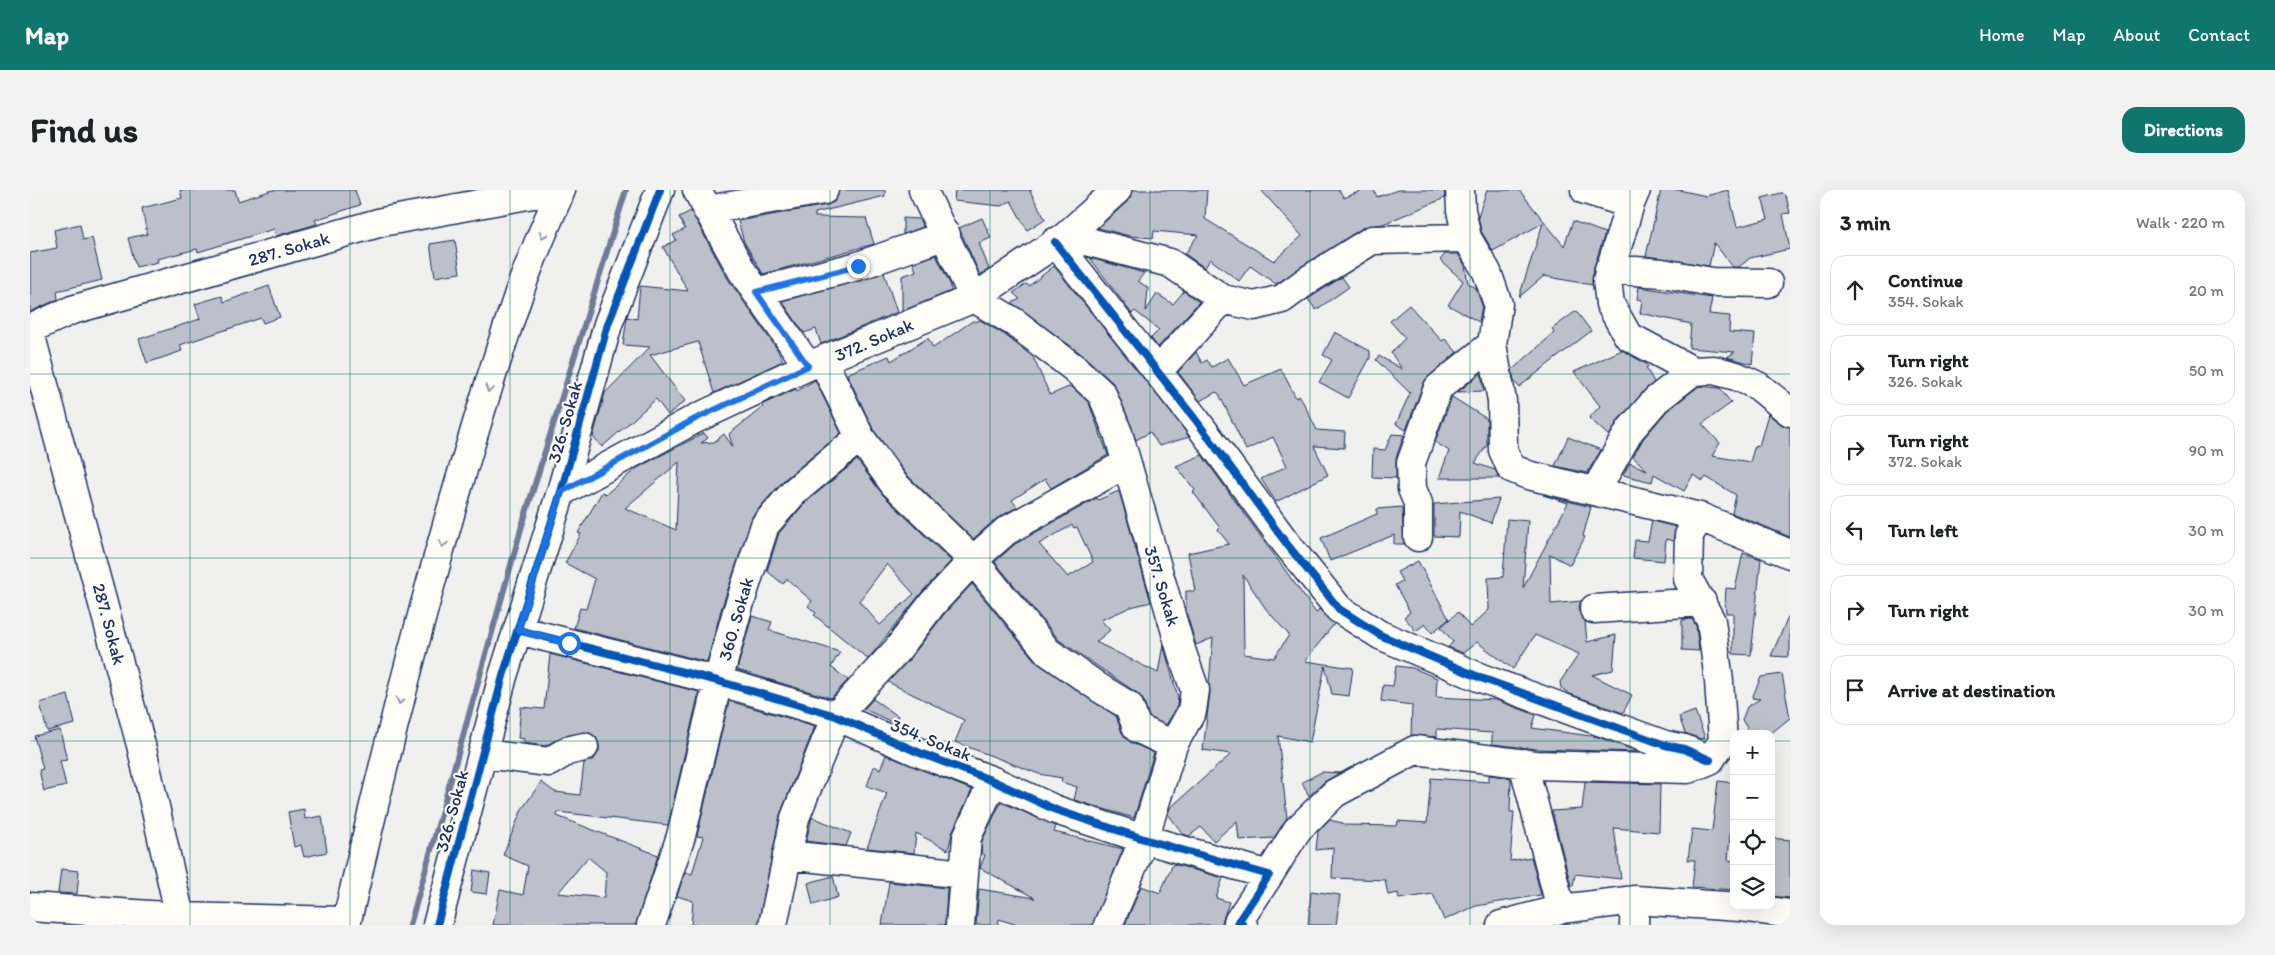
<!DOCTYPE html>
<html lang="en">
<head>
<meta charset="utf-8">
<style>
  :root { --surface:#fff; --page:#f2f2f2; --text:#202124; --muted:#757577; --line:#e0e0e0; --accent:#0f766e }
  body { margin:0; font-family:Itim,sans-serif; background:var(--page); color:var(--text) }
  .controls { position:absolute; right:15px; bottom:15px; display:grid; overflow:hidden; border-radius:10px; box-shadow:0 5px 20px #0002 }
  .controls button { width:45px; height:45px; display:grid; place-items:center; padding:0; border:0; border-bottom:1px solid var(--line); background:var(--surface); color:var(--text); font:25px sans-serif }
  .stop { position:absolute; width:15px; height:15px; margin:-11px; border:4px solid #1a73e8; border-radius:50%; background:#fff }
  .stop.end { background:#1a73e8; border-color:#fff; box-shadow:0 1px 5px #0008 }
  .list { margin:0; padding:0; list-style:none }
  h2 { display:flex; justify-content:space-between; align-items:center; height:65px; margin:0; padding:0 20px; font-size:21px }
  h2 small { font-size:16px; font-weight:400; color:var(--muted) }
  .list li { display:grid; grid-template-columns:32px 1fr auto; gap:15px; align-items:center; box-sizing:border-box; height:70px; margin:0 10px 10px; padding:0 10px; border:1px solid var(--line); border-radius:15px }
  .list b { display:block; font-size:19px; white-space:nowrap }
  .list p { margin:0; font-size:16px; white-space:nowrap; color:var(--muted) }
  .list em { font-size:16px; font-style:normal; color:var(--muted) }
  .icon { flex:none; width:28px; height:28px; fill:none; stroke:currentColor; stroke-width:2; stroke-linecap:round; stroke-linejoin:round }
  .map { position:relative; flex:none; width:1760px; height:735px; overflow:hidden; border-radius:15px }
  header { display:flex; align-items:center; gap:30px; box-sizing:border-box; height:70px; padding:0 25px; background:var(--accent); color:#fff }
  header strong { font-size:24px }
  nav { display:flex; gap:28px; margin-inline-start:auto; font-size:18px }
  .intro { display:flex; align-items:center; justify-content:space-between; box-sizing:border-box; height:120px; padding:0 30px }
  h1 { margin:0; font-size:35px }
  .button { padding:12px 22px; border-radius:15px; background:var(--accent); color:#fff; font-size:18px; font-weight:700 }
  main { display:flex; gap:30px; padding:0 30px }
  aside { flex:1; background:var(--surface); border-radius:15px; box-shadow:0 5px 20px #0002 }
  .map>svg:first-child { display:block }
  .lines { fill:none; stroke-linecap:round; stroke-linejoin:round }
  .stream { stroke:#6f7b97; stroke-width:6 }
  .building { fill:#bbc0ca; stroke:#1b2f5e; fill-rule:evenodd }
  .minor-casing { stroke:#1b2f5e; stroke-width:31 }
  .minor { stroke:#fdfcf7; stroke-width:28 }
  .cycleway-casing { stroke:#fdfcf7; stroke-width:11 }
  .cycleway { stroke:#0057b8; stroke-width:8 }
  .oneway { stroke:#8c96aa }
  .route { stroke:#1a73e8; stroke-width:6 }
  .grid { fill:none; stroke:#0f766e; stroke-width:1; stroke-opacity:0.55 }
  .labels { text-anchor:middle; stroke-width:4; stroke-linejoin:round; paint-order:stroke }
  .street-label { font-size:18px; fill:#1b2f5e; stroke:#fdfcf7 }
</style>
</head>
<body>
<header>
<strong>Map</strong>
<nav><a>Home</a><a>Map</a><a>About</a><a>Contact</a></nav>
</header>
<div class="intro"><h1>Find us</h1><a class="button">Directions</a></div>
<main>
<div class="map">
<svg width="1760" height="735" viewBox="0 0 1760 735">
  <rect width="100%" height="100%" fill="#f0f0ee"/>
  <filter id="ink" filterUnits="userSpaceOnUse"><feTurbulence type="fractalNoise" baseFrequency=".02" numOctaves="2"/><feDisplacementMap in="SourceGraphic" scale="10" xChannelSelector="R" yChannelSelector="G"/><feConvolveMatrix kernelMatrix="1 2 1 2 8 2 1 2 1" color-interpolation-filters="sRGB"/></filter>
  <g filter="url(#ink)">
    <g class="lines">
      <path class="stream" d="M380 735 491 339 596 0"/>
    </g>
    <path class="building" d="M150 0H205L208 11 243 0H325L330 15 285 30 287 34 246 46 244 39 168 62 167 59 127 69 128 72 106 77 98 48 117 44 112 18 152 8Z
      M809 0H855V6L785 23V27L836 28 844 54 733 84 714 52 708 31 797 15 804 12Z
      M925 0H1002L1000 1 1015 29 997 40 981 11 971 16 924 11Z
      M1102 0H1177L1175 29 1244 71 1272 46 1231 0H1309L1314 8 1333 0H1344L1347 7 1368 0H1414L1415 8 1353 34 1334 37 1246 94 1220 76 1209 91 1180 69 1175 78 1155 64 1168 45 1124 41 1123 48 1100 46 1068 38 1097 12Z
      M1457 0H1489L1534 56 1543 31 1575 43 1564 77 1562 95 1514 86 1489 107 1513 33 1463 61 1451 41 1448 26Z
      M1631 0H1649L1676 6 1698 0 1707 37 1738 29 1732 8 1755 2 1760 23 1753 24 1760 59 1720 68 1709 77H1703L1684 53 1679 76 1616 66Z
      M661 21 698 89 747 159 753 171 684 203 668 152 620 165 655 211 638 225 626 209 572 257 563 247 575 203 620 157 593 155 597 127 607 129 610 96 658 101 633 57 646 50 643 45 655 39 649 27Z
      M873 28 889 29 893 37 873 44Z
      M952 28 961 48 949 53 959 79 950 85 929 38Z
      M50 34 53 50 62 48 72 90 27 101 28 109 0 122V63L27 58 24 40Z
      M425 50 430 83 405 87 400 54Z
      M1415 64H1428L1435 75 1438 93 1446 98 1452 115 1449 132 1418 115 1433 91 1410 70Z
      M906 65 921 96V101L872 121V86L886 81 883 73Z
      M1060 68 1114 83 1108 91 1118 98 1116 121 1127 104 1143 114 1154 101 1169 112 1128 157 1121 148 1129 140 1105 121 1102 124Z
      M1024 76 1153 238 1159 247 1129 256 1120 242 1106 250 1083 193 1054 166 982 113 990 109 983 103 996 94 999 96Z
      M854 83 867 122 791 154 786 139 774 143 752 111Z
      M1312 87 1319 97 1286 120 1278 109Z
      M239 96 250 127 233 133 231 128 150 155 152 161 117 173 109 149 170 129 165 114 192 106 194 112Z
      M1609 97 1682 108 1679 124 1700 126 1699 142 1725 144 1722 174 1697 167 1705 162 1659 158 1661 134 1610 123 1612 110 1607 109Z
      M1379 115 1412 151 1415 149 1427 162 1394 192 1376 240 1366 234 1380 203 1346 170 1349 166 1372 179 1361 163 1375 148 1360 131Z
      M1546 121 1561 141 1489 197 1484 191 1482 180 1524 143 1522 139Z
      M944 130 945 132 950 130 975 145 1003 167 1020 205 1041 196 1059 213 1078 265 1021 298 1015 289 982 310 987 317 966 329 943 349 876 284 843 239 817 184 859 166 861 171 898 148 903 158Z
      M1305 142 1340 161V168L1318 208 1289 192 1302 170 1293 165Z
      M1592 160 1616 174 1618 177 1616 178 1624 192 1588 230 1579 246 1559 228 1570 216 1544 182Z
      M1166 162 1172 173 1177 170 1182 177 1198 168 1214 195 1251 179 1266 208 1270 206 1287 240 1315 242 1314 258 1284 256 1298 285 1246 312 1231 289 1257 276 1243 247 1216 260 1189 204 1186 202 1170 211 1148 182Z
      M1451 183 1454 201 1428 202Z
      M785 190 811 243 755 289 723 325 691 420 677 472 544 438 550 418 556 419 565 389 535 373 551 344 548 343 572 302 576 304 607 278 674 243 678 248 671 253 684 252 694 244 703 257 699 244 733 217 731 215 766 199 767 201ZM649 272 646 340 595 318Z
      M1669 196 1690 198 1701 213 1672 234 1690 253 1682 266 1720 272 1725 255 1729 256 1738 224 1751 234 1760 237V347L1702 323 1706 305 1676 287 1673 291 1663 285 1654 301 1624 284 1622 292 1593 285 1600 273 1617 280 1603 267 1613 249 1637 221Z
      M1422 207 1457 229V255L1445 273 1465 280 1470 288H1409L1419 261 1405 252Z
      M1362 244 1374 245 1366 268V288L1342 287 1343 259 1355 260Z
      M1538 247 1571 260 1557 283 1525 276Z
      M1172 265 1286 423 1289 419 1304 434 1275 471 1323 478 1319 506 1302 504 1295 476 1280 552 1248 546 1257 628 1244 648 1209 650 1207 631 1184 651 1171 637 1159 646 1153 644 1138 624 1140 618 1201 564 1173 560 1180 502 1179 493 1183 448 1166 455 1156 422V401H1165L1158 363 1199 354 1188 340 1190 338 1163 302 1165 300 1146 276ZM1213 385 1236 419 1259 445 1244 468 1214 464Z
      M827 270 853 305 921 371 892 402 838 469 784 425 786 423 778 416 782 411 757 389 753 394 737 381 749 343 776 312ZM857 374 884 404 850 435 829 411Z
      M1089 301 1121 412 1101 417 1071 430 1080 440 1066 452 1128 483 1133 454 1148 507 1147 516 1136 535 1119 527 1114 511 1107 503 1029 450 965 372 985 354 1067 308 1068 310ZM1042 335 1044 338 1047 337 1063 372 1038 387 1009 354Z
      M1513 305 1561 317 1553 346 1555 347 1540 375 1520 364 1521 414 1551 411 1548 420 1555 431 1557 452 1586 445 1583 480 1562 485 1602 505 1593 523 1540 504 1531 498 1530 492 1549 464 1505 445 1483 479 1447 452 1433 463 1418 457 1423 452 1411 437 1428 422 1440 437 1459 420 1458 388 1473 387 1477 329 1498 331 1493 398 1538 313Z
      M1469 309 1461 333 1430 321 1429 347 1404 346V314Z
      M1372 317 1374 354H1364V345L1300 371 1291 348 1347 324V319Z
      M1622 331 1646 337 1643 351 1636 349 1634 371 1603 368 1605 350 1618 351Z
      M1713 363 1731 369 1721 465 1703 464V423H1696L1695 414 1696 398 1705 399Z
      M1388 371 1419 429 1402 443 1395 434 1386 441 1374 427 1380 422 1365 395 1372 391 1367 382Z
      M942 394 1006 472 1086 526 1092 543 1100 552 1124 563 1104 628 1044 610 1047 597 1031 592 1032 588 1009 584 925 552 934 530 858 492 879 470 915 423Z
      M1760 423V461L1757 467 1741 466Z
      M722 426 742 432 739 440 810 462 801 477 818 490 801 508 707 480Z
      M1662 429 1666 436 1669 461 1652 460V430Z
      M520 464 669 502 638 635 528 622 527 626 628 665 606 735H463L470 700 493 705 498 676 473 665 492 619 511 592 525 602 550 605 554 573 564 569 569 561V554L566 547 558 542 533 546 515 556 494 553V549L488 548 491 517 514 519ZM558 667 576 682 574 708 528 703Z
      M1366 476 1383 478 1407 488 1406 507 1466 510 1506 525 1502 538 1568 547 1609 562 1506 559 1462 554V543L1407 539V547L1381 545 1382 515 1351 511 1353 495 1363 496Z
      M1752 484 1760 528 1740 544H1721L1712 530 1717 517 1730 509 1722 508 1731 487Z
      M38 505 45 534 17 541 10 513Z
      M843 509 868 526 864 533 834 519Z
      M699 511 785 536 750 625 728 735H661L663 711 647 706 655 682 662 684 673 647 667 646Z
      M1665 521 1675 548 1671 549 1655 543 1649 527Z
      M30 540 37 570 30 571 36 596 14 601 9 580 13 579 4 546Z
      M856 565 942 600 923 640 918 660 886 643 884 663 837 658 857 603 837 596 844 576 850 579Z
      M1292 582 1310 583 1294 592 1279 606 1272 592Z
      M1459 585 1481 588 1480 622H1484L1480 671 1501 667 1511 705 1446 716 1414 730 1403 704 1369 709 1368 703 1358 705 1355 690 1302 688 1303 658 1286 660 1288 642 1299 630 1313 633 1314 635 1367 636 1368 631 1397 633 1401 588 1459 592Z
      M1688 591 1704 593 1698 670 1704 671V700L1662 697 1665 670H1658L1662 639 1682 641Z
      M1555 592 1630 594 1629 642 1584 638 1591 689 1545 684 1543 696H1541L1522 621 1552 619Z
      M971 612 1026 636 1024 642 1093 659 1063 735H987L969 729 968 735H946L949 699 1005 708 950 678 955 665 951 663 952 651Z
      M274 619 275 629 292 626 297 662 274 667 271 655 264 657 258 622Z
      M782 627 821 643 816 656 776 651Z
      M1741 648 1760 650V708L1741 706Z
      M1143 674 1193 688 1186 708 1199 712 1191 735H1095L1111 696 1130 703Z
      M31 679 49 681 47 704 28 703Z
      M444 680 460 683 457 704 441 702Z
      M803 686 808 707 783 715 778 693Z
      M859 692 917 698 915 735H852Z
      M1281 701 1310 705 1306 735H1278Z"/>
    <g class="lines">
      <defs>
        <path id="minor" d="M667 0 712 81 778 176
          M893 0 944 108 984 132 1044 178 1072 204 1088 243 1152 463 1165 500 1162 521 1143 555 1114 649 1078 735
          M1430 0 1431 20 1437 48 1457 82 1468 114 1462 154 1472 211 1473 260 1481 278 1498 285 1670 327 1760 364
          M1555 0 1600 14 1606 0
          M1600 14 1577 90 1580 114 1598 146 1663 181 1684 180 1706 186 1728 196 1760 222
          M677 20 794 0
          M1036 46 1140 73 1193 109 1224 116 1252 109 1278 90 1342 50 1437 48
          M1025 52 1165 229 1256 353 1309 419 1350 445 1451 488 1635 555 1654 559 1680 570
          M1579 79 1632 83 1682 92 1738 93
          M726 102 828 76 916 45
          M0 139 42 120 352 32 524 0
          M0 143 111 555 150 727
          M793 171 830 247 864 294 943 370 1018 462 1071 499 1099 516 1107 538 1143 555
          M1128 181 1193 109
          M1566 300 1600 240 1626 210 1663 181
          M531 302 665 229 778 176 944 108 1036 46 1087 0
          M1388 347V313L1382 299 1381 273 1408 198 1462 154
          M1564 419 1672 412
          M488 440 688 491 806 526 890 563 963 591 1026 620 1114 649 1239 685 1208 732 1213 735
          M453 564 519 572 537 561 554 557
          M1493 573 1531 719
          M757 665 934 684
          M1239 685 1267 640 1305 603 1385 560 1505 575 1658 579 1680 570 1693 551 1689 491 1681 431 1658 389 1659 345 1670 327
          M0 717 150 727 316 731
          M316 735C365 521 419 308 490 100 502 66 517 33 531 0
          M407 735 473 486 531 302 578 134 630 0
          M621 735 651 646 688 491 706 425 735 335 765 301 830 247
          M743 735 765 628 806 526 867 460 903 413 943 370 976 341 1095 274
          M930 735 937 647 963 591
          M1471 735 1531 719 1605 710 1710 717 1760 724
          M1604 735 1605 710"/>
      </defs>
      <use href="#minor" class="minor-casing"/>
      <use href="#minor" class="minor"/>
      <defs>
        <path id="cycleway" d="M1025 52 1165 229 1256 353 1309 419 1350 445 1451 488 1635 555 1654 559 1680 570
          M488 440 688 491 806 526 890 563 963 591 1026 620 1114 649 1239 685 1208 732 1213 735
          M407 735 473 486 531 302 578 134 630 0"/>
      </defs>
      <use href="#cycleway" class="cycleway-casing"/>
      <use href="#cycleway" class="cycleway"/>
    </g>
    <defs><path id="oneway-chevron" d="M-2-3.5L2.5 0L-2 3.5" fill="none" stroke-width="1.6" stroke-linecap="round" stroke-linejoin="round" transform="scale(1.25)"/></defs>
    <g class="oneway">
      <use href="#oneway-chevron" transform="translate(513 45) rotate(112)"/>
      <use href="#oneway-chevron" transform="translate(459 199) rotate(108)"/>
      <use href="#oneway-chevron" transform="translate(413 354) rotate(105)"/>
      <use href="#oneway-chevron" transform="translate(370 511) rotate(105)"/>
    </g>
  </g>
  <g class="lines" filter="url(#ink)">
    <path class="route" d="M539 453 488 440 531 302 665 229 778 176 726 102 828 76"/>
  </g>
  <path class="grid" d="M160 0V735M320 0V735M480 0V735M640 0V735M800 0V735M960 0V735M1120 0V735M1280 0V735M1440 0V735M1600 0V735M0 184H1760M0 368H1760M0 551H1704M1741 551H1760"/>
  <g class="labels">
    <g class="street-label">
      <text transform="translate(259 59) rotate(-16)" y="6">287. Sokak</text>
      <text transform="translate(844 150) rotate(-23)" y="6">372. Sokak</text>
      <text transform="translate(535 232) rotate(-74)" y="6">326. Sokak</text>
      <text transform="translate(1132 396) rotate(73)" y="6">357. Sokak</text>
      <text transform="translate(706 429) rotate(-74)" y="6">360. Sokak</text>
      <text transform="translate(79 434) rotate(75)" y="6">287. Sokak</text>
      <text transform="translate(901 550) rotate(22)" y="6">354. Sokak</text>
      <text transform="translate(422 621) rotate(-75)" y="6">326. Sokak</text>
    </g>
  </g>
</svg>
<div class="controls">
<button>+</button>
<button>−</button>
<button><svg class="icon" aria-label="locate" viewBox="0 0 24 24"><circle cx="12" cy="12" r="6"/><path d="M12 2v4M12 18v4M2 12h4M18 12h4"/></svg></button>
<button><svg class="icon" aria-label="layers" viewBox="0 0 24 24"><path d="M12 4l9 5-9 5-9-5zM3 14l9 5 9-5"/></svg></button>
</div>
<div class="stop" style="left:539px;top:453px"></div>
<div class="stop end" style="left:828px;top:76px"></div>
</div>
<aside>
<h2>3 min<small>Walk · 220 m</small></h2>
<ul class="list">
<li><svg class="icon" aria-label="ahead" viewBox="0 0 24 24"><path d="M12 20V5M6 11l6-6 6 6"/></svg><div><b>Continue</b><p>354. Sokak</p></div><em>20 m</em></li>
<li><svg class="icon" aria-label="right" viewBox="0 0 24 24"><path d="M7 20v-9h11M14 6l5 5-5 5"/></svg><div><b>Turn right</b><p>326. Sokak</p></div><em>50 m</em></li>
<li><svg class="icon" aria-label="right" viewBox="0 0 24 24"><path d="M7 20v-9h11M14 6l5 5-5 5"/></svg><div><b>Turn right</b><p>372. Sokak</p></div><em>90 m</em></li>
<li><svg class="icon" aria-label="left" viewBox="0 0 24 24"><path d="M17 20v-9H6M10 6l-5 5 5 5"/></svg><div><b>Turn left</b></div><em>30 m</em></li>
<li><svg class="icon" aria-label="right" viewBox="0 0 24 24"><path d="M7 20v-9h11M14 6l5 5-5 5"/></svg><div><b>Turn right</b></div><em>30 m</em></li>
<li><svg class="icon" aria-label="arrive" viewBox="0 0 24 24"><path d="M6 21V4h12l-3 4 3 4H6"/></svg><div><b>Arrive at destination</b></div></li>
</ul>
</aside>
</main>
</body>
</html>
